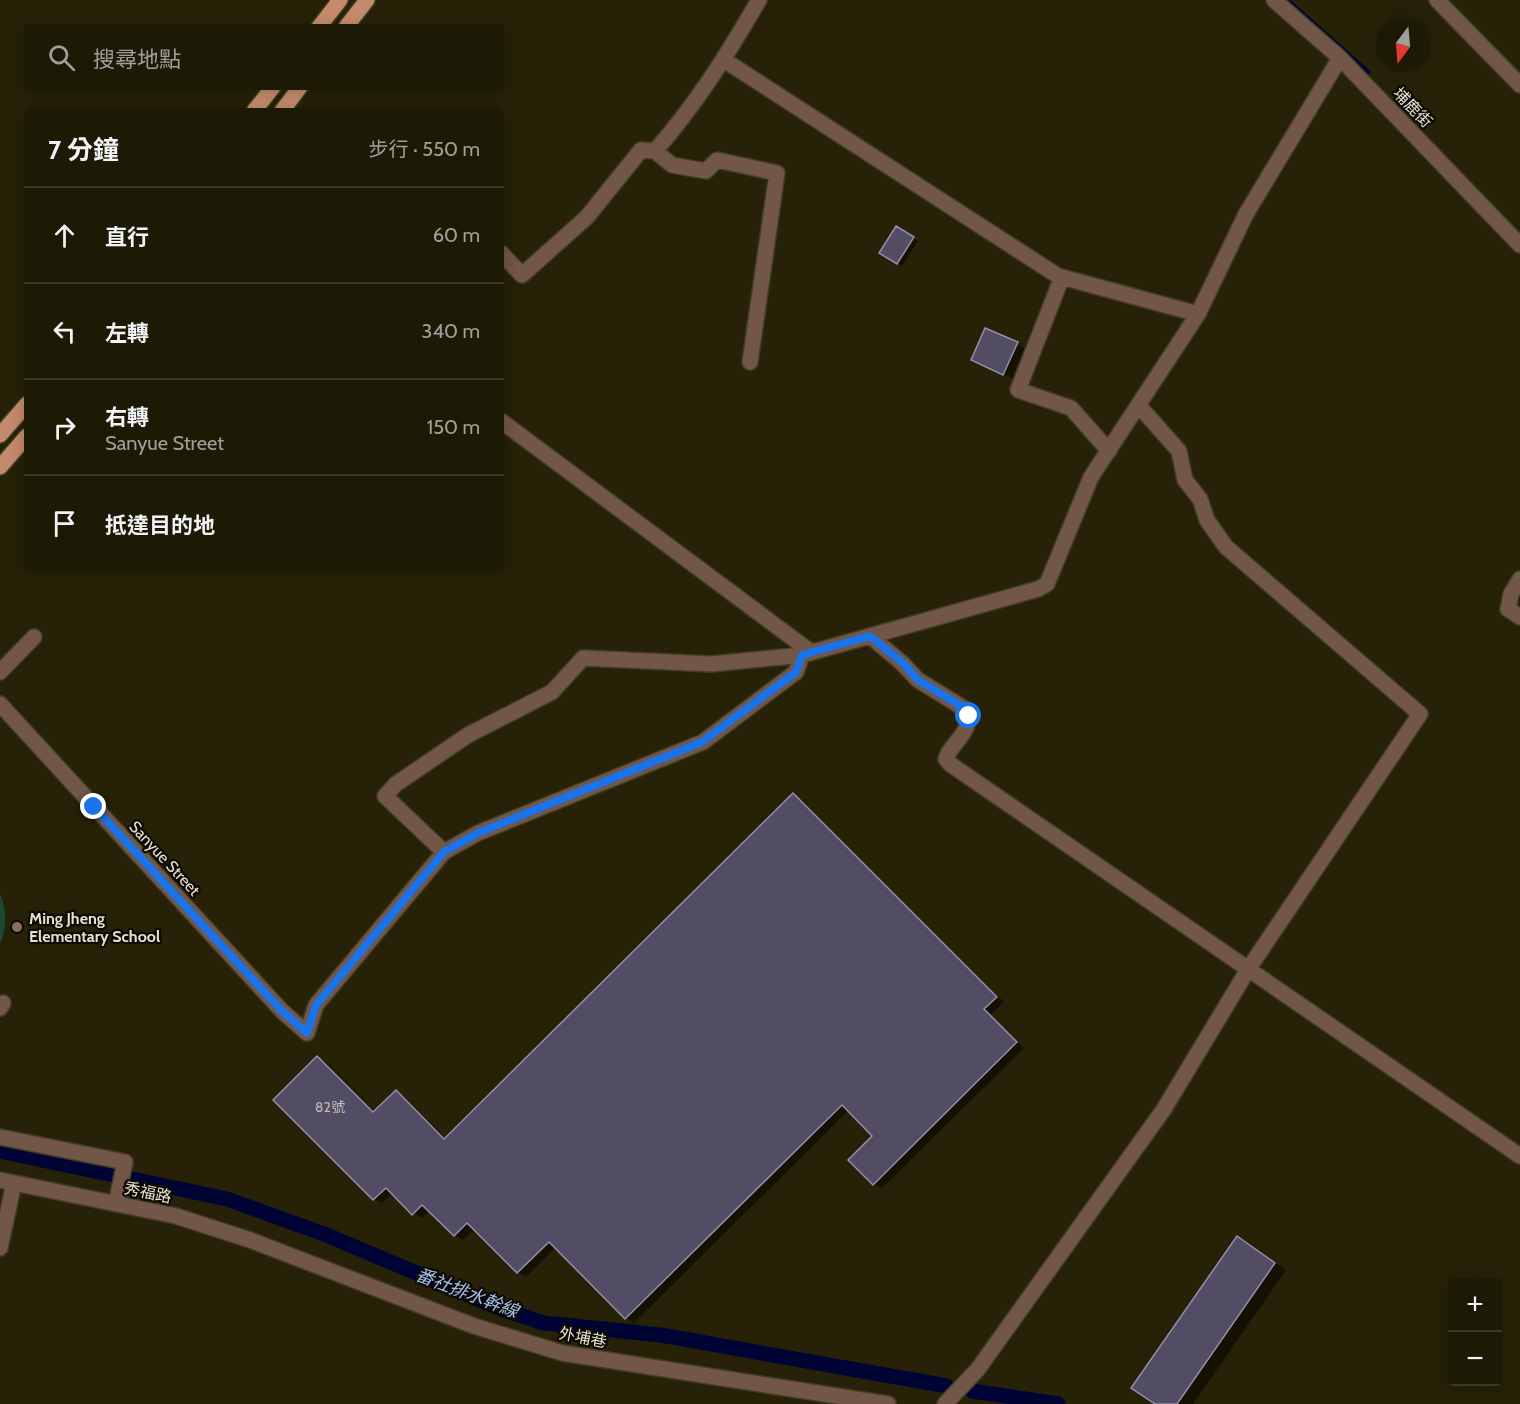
<!DOCTYPE html>
<html lang="zh-TW">
<head>
<meta charset="utf-8">
<style>
  :root { --surface:#1c1905; --page:#25220f; --text:#f1f3f6; --muted:#a0a09a; --line:#3a3827 }
  body { margin:0; font-family:Cabin,"Noto Sans TC",sans-serif; background:var(--page); color:var(--text) }
  .controls { position:absolute; right:18px; bottom:18px; display:grid; overflow:hidden; border-radius:6px; box-shadow:0 3px 15px #0003 }
  .controls button { width:54px; height:54px; display:grid; place-items:center; padding:0; border:0; border-bottom:2px solid var(--line); background:var(--surface); color:var(--text); font:30px sans-serif }
  .compass { position:absolute; left:1376px; top:18px; width:54px; height:54px; border-radius:50%; background:var(--surface); box-shadow:0 3px 15px #0003; rotate:196deg }
  .stop { position:absolute; width:18px; height:18px; margin:-14px; border:4px solid #1a73e8; border-radius:50%; background:#fff }
  .stop.end { background:#1a73e8; border-color:#fff; box-shadow:0 2px 6px #0008 }
  .list { margin:0; padding:0; list-style:none }
  h2 { display:flex; justify-content:space-between; align-items:center; height:78px; margin:0; padding:0 24px; font-size:26px }
  h2 small { font-size:20px; font-weight:400; color:var(--muted) }
  .list li { display:grid; grid-template-columns:39px 1fr auto; gap:18px; align-items:center; box-sizing:border-box; height:96px; padding:0 24px; border-top:2px solid var(--line) }
  .list b { display:block; font-size:22px; white-space:nowrap }
  .list p { margin:0; font-size:20px; white-space:nowrap; color:var(--muted) }
  .list em { font-size:20px; font-style:normal; color:var(--muted) }
  .icon { flex:none; width:33px; height:33px; fill:none; stroke:currentColor; stroke-width:2; stroke-linecap:round; stroke-linejoin:round }
  .map { position:relative; flex:none; width:1520px; height:1404px; overflow:hidden }
  .search { position:absolute; background:var(--surface); box-shadow:0 3px 15px #0003; left:24px; top:24px; width:480px; height:66px; display:flex; align-items:center; gap:15px; box-sizing:border-box; padding:0 21px; border-radius:6px; color:var(--muted); font-size:22px }
  .panel { position:absolute; background:var(--surface); box-shadow:0 3px 15px #0003; left:24px; top:108px; width:480px; height:462px; border-radius:6px }
  .map>svg:first-child { display:block }
  .green { fill:#1b4933 }
  .shadow { fill:#0007 }
  .lines { fill:none; stroke-linecap:round; stroke-linejoin:round }
  .stream { stroke:#000435; stroke-width:4.5 }
  .canal { stroke:#000435; stroke-width:15 }
  .building { fill:#524c65; stroke:#958faa; stroke-width:1.5 }
  .minor-casing { stroke:#413c23; stroke-width:18 }
  .major-casing { stroke:#413c23; stroke-width:18 }
  .minor { stroke:#725647; stroke-width:15 }
  .major { stroke:#c48a6c; stroke-width:15 }
  .route { stroke:#1a73e8; stroke-width:8 }
  .education-dot { fill:#8d6e63; stroke:#0d0a03; stroke-width:2 }
  .labels { text-anchor:middle; stroke-width:4.5; stroke-linejoin:round; paint-order:stroke }
  .number-label { font-size:14px; fill:#c0bcb7 }
  .street-label { font-size:16px; fill:#e5e1d2; stroke:#0d0a03 }
  .poi-label { font-size:16px; font-weight:bold; fill:#e5e1d2; stroke:#0d0a03; text-anchor:start }
  .water-label { font-size:18px; font-style:italic; fill:#a5c0f1; stroke:#0d0a03 }
</style>
</head>
<body>
<div class="map">
<svg width="1520" height="1404" viewBox="0 0 1520 1404">
  <rect width="100%" height="100%" fill="#262107"/>
  <path class="green" d="M0 894C7 909 7 929 0 944Z"/>
  <path class="shadow" d="M896 228 918 241 902 266 881 253Z
    M1017 344 1025 348 1012 378 981 364Z
    M793 795 801 799 1004 1002 991 1015 1024 1048 882 1188 874 1184V1136L849 1110 634 1323 626 1318 556 1247 526 1277 518 1272 475 1229 463 1240 455 1235 430 1210 422 1218 413 1213 393 1193 382 1203 374 1199 318 1058 326 1063 375 1112 396 1092 404 1097 446 1139Z
    M1248 1244 1286 1270 1193 1404H1157Z"/>
  <g class="lines">
    <path class="stream" d="M1287 0 1368 72"/>
    <path class="canal" d="M0 1151 227 1199 324 1234 504 1310 544 1323 661 1335 947 1386
      M972 1391 1058 1404"/>
  </g>
  <path class="building" d="M896 226 914 237 897 264 879 253Z
    M985 328 1018 342 1003 375 971 360Z
    M793 793 997 997 984 1009 1017 1042 873 1185 848 1160 872 1136 842 1105 625 1319 549 1242 517 1273 467 1223 454 1236 422 1205 412 1215 386 1188 373 1200 273 1100 317 1056 373 1112 396 1090 444 1139Z
    M1237 1236 1275 1263 1177 1404H1155L1131 1388Z"/>
  <g class="lines">
    <defs>
      <path id="minor" d="M1274 0 1340 58 1520 245
        M1437 0 1520 85
        M724 60 1058 276 1198 314
        M655 151 672 165 706 171 717 160 777 173 750 362
        M501 253 522 275 587 217 641 150 655 151C697 103 727 55 759 0
        M1062 277 1018 390 1071 408 1109 451
        M501 421 811 652
        M1520 579 1511 594 1508 609 1520 617
        M870 636 902 663 918 680 965 709C977 730 949 744 946 759L950 764 1520 1156
        M0 672 34 637
        M0 704 282 1011 307 1033 316 1005 444 852 478 833 703 742 796 672 802 655 1038 589 1047 584 1091 477 1198 314 1246 214 1340 58
        M444 852 385 796 396 784 468 735 552 692 583 658 712 664 802 655
        M0 1008 3 1003
        M0 1137 125 1162 116 1204
        M0 1180 176 1216 250 1240 474 1326 562 1353 888 1404
        M0 1248 14 1183
        M945 1404 978 1369 1164 1109 1249 968 1420 714 1226 547 1207 520 1200 499 1185 480 1179 451 1139 406"/>
      <path id="major" d="M319 27 340 0
        M346 27 367 0
        M254 111 273 87
        M282 111 300 87
        M0 435 27 404
        M0 467 27 436"/>
    </defs>
    <use href="#minor" class="minor-casing"/>
    <use href="#major" class="major-casing"/>
    <use href="#minor" class="minor"/>
    <use href="#major" class="major"/>
  </g>
  <g class="lines">
    <path class="route" d="M94 807 282 1011 307 1033 316 1005 444 852 478 833 702 742 796 672 802 655 870 636 903 663 918 680 966 709 969 716"/>
  </g>
  <circle class="education-dot" cx="17" cy="927" r="6"/>
  <g class="labels">
    <g class="number-label">
      <text x="330" y="1112">82號</text>
    </g>
    <g class="street-label">
      <text transform="translate(1413 107) rotate(46)" y="6">埔鹿街</text>
      <text transform="translate(165 858) rotate(47)" y="6">Sanyue Street</text>
      <text transform="translate(148 1192) rotate(12)" y="6">秀福路</text>
      <text transform="translate(583 1337) rotate(11)" y="6">外埔巷</text>
    </g>
    <g class="poi-label">
      <text x="29" y="924">Ming Jheng<tspan x="29" dy="18">Elementary School</tspan></text>
    </g>
    <g class="water-label">
      <text transform="translate(467 1293) rotate(21)" y="6">番社排水幹線</text>
    </g>
  </g>
</svg>
<div class="controls">
<button>+</button>
<button>−</button>
</div>
<svg class="compass" viewBox="-18 -18 36 36"><path d="M0-13l5 13h-10z" fill="#e53935"/><path d="M0 13l5-13h-10z" fill="#a0a09a"/></svg>
<div class="stop" style="left:969px;top:716px"></div>
<div class="stop end" style="left:94px;top:807px"></div>
<div class="search"><svg class="icon" aria-label="search" viewBox="0 0 24 24"><circle cx="10" cy="10" r="6"/><path d="M15 15l6 6"/></svg>搜尋地點</div>
<section class="panel">
<h2>7 分鐘<small>步行 · 550 m</small></h2>
<ul class="list">
<li><svg class="icon" aria-label="ahead" viewBox="0 0 24 24"><path d="M12 20V5M6 11l6-6 6 6"/></svg><div><b>直行</b></div><em>60 m</em></li>
<li><svg class="icon" aria-label="left" viewBox="0 0 24 24"><path d="M17 20v-9H6M10 6l-5 5 5 5"/></svg><div><b>左轉</b></div><em>340 m</em></li>
<li><svg class="icon" aria-label="right" viewBox="0 0 24 24"><path d="M7 20v-9h11M14 6l5 5-5 5"/></svg><div><b>右轉</b><p>Sanyue Street</p></div><em>150 m</em></li>
<li><svg class="icon" aria-label="arrive" viewBox="0 0 24 24"><path d="M6 21V4h12l-3 4 3 4H6"/></svg><div><b>抵達目的地</b></div></li>
</ul>
</section>
</div>
</body>
</html>
